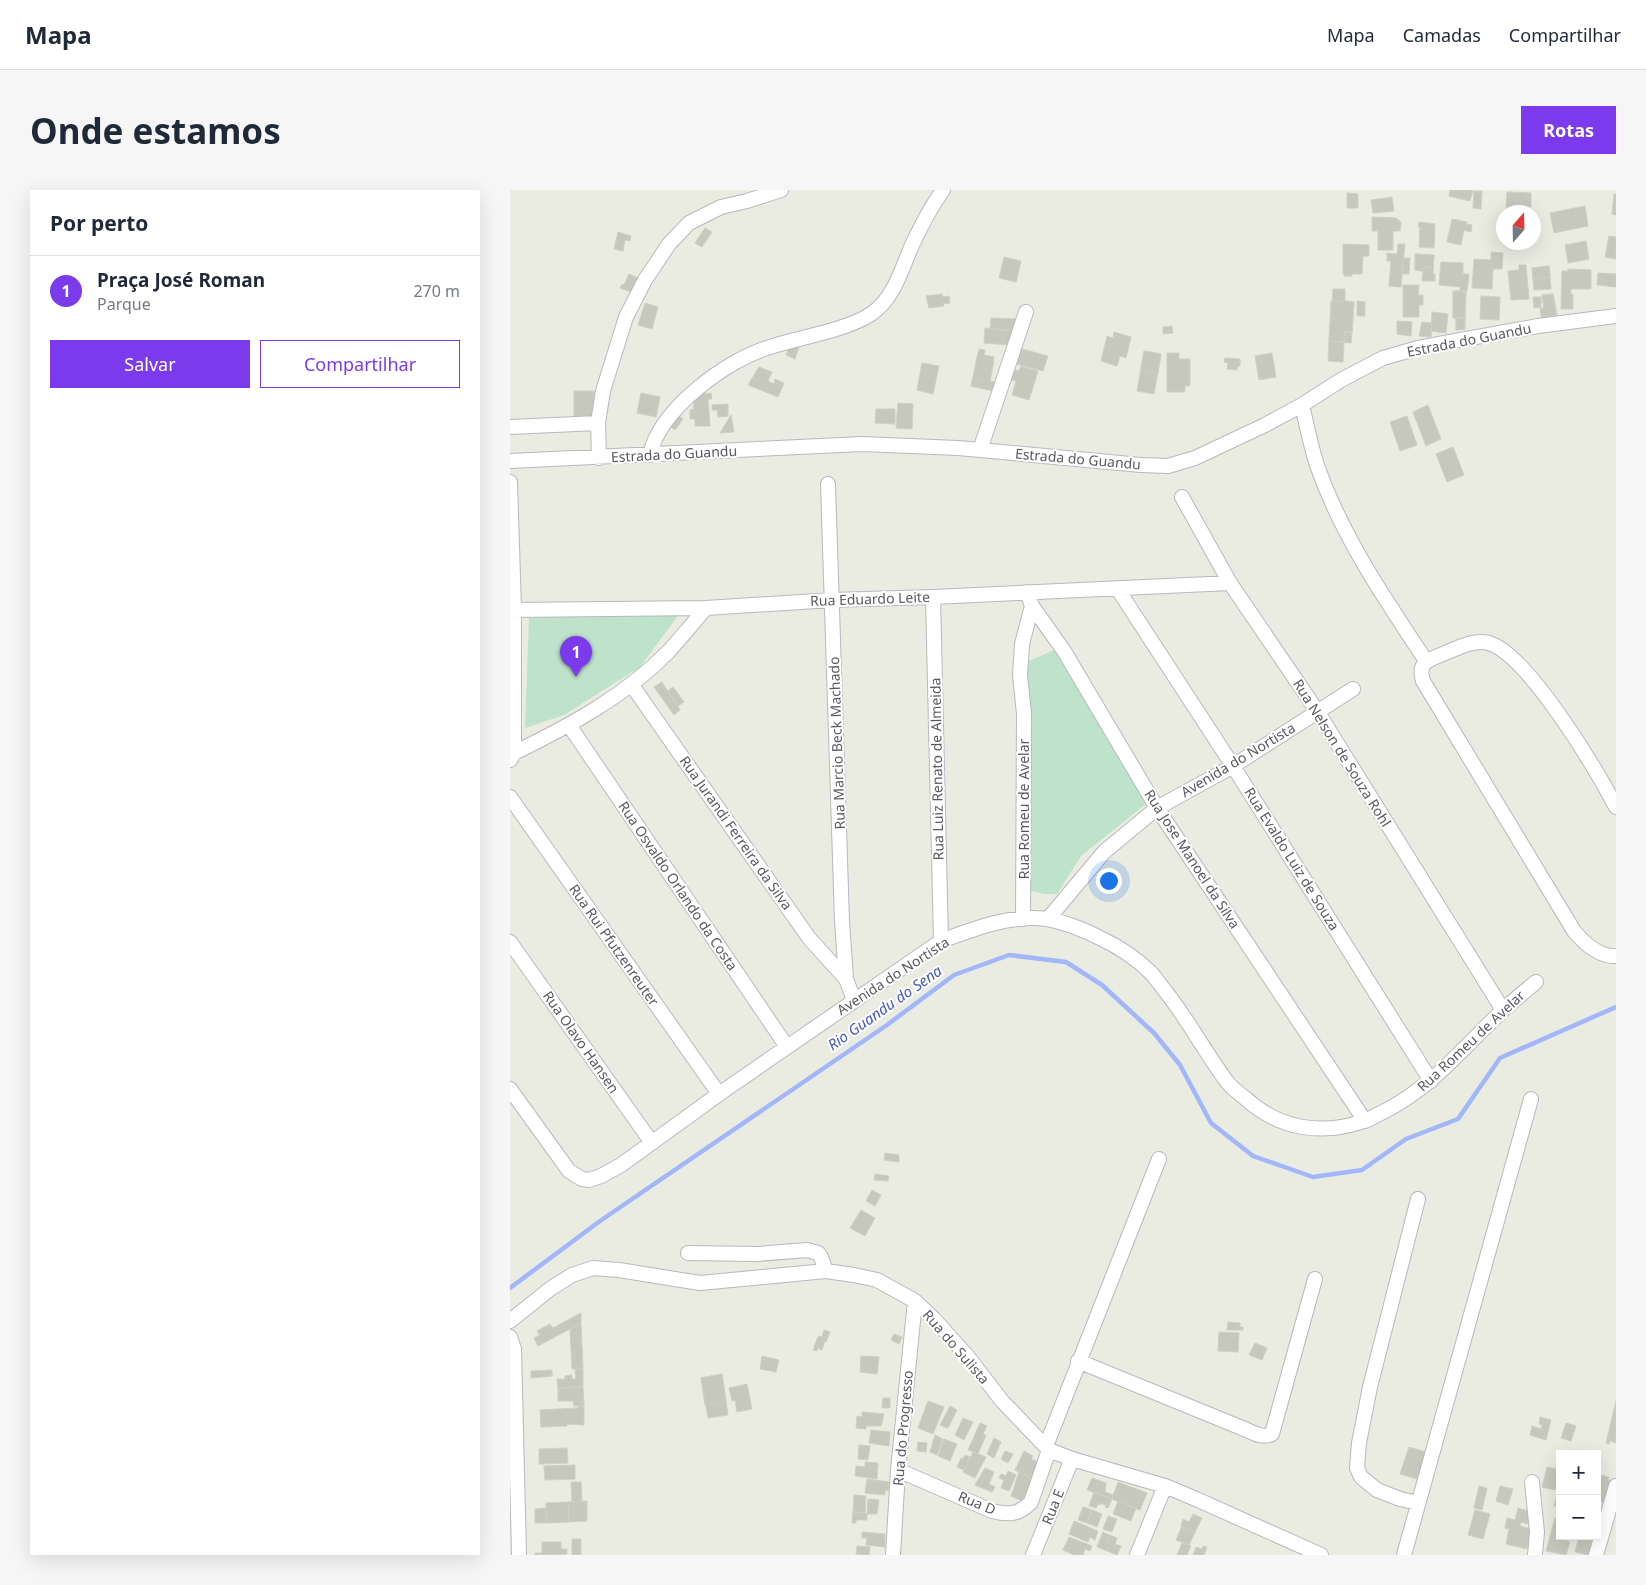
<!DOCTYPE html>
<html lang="pt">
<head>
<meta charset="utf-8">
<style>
  :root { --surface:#fff; --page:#f6f6f7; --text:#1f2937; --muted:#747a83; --line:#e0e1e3; --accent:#7c3aed }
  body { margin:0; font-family:"Noto Sans",sans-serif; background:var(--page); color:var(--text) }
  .controls { position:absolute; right:15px; bottom:15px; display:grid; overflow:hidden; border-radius:0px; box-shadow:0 5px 20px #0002 }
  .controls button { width:45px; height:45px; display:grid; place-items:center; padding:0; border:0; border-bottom:1px solid var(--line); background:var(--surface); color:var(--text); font:25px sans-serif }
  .compass { position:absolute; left:986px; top:15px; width:45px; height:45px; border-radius:50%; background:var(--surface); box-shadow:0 5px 20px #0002; rotate:20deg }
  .you { position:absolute; left:598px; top:690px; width:18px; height:18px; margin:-12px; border:4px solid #fff; border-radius:50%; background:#1a73e8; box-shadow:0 0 0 8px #1a73e833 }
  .badge { display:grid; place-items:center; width:32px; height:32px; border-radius:50%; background:var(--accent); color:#fff; font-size:16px; font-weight:700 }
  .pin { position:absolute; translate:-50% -41px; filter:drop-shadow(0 1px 2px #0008) }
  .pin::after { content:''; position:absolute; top:26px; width:18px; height:15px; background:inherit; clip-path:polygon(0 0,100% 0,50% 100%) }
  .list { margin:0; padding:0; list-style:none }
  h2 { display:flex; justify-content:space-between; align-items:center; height:65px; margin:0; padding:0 20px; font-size:21px }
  h2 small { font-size:16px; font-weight:400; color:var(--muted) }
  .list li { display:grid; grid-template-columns:32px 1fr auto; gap:15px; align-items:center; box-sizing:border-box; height:70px; padding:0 20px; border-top:1px solid var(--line) }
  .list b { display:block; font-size:19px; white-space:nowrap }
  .list p { margin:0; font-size:16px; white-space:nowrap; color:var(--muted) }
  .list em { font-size:16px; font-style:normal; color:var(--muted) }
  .actions { display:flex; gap:10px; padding:15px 20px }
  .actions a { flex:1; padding:11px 0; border:1px solid var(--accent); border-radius:0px; text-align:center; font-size:18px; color:var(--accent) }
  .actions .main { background:var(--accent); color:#fff }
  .map { position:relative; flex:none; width:1106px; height:1365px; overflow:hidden; border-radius:0px }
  header { display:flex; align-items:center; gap:30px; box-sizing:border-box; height:70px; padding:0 25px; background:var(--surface); border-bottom:1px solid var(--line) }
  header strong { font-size:24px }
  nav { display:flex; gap:28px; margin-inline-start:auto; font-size:18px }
  .intro { display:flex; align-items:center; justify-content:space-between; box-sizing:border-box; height:120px; padding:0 30px }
  h1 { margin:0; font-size:35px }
  .button { padding:12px 22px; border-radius:0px; background:var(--accent); color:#fff; font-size:18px; font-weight:700 }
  main { display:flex; gap:30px; padding:0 30px }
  aside { flex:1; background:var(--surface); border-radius:0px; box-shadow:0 5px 20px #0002 }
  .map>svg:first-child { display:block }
  .green { fill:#bee2ca }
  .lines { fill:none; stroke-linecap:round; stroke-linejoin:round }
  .stream { stroke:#a2b7fa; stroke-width:4.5 }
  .building { fill:#c6c7bd; stroke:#cfd0bf }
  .minor-casing { stroke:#b8b8bf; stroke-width:16 }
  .minor { stroke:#fff; stroke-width:14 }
  .labels { text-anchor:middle; stroke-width:4; stroke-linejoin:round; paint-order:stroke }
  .street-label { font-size:14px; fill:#595a61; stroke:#fff }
  .water-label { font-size:15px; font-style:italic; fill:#475abb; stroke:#fff }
</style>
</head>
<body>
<header>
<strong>Mapa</strong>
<nav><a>Mapa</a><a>Camadas</a><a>Compartilhar</a></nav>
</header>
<div class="intro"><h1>Onde estamos</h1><a class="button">Rotas</a></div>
<main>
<aside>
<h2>Por perto<small></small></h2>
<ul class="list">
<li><span class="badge">1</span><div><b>Praça José Roman</b><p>Parque</p></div><em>270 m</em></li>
</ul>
<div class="actions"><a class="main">Salvar</a><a>Compartilhar</a></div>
</aside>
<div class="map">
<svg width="1106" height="1365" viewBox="0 0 1106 1365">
  <rect width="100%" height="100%" fill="#eaebe1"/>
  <path class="green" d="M170 423 130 477 54 525 15 538 19 428Z
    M544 460 637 613 571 666 547 704H534L518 700 517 472Z"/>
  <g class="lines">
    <path class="stream" d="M0 1098 90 1031 377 835 444 785 499 765 556 772 592 795 644 843 670 875 701 933 743 966 803 987 852 980 896 949 948 929 990 868 1106 817"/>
  </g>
  <path class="building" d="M940 0H963L960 11 939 6Z
    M964 1H972L971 19 963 18Z
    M997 2 1021 3V17L1010 16V22H996Z
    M837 3 848 4V18H837Z
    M1104 4H1106V25L1102 24Z
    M882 7 884 21 863 23 861 10Z
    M1075 16 1078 36 1044 43 1040 23Z
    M862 27 886 28 891 32 890 41H883V60H868V41H862Z
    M942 29 957 32 956 34 962 35 961 42 954 40 951 55 937 52Z
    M909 32 925 34 924 58 909 57 910 37H908Z
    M195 38 202 42 192 57 185 53Z
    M108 42 121 46 120 51 115 50 113 61 104 59Z
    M1099 46 1106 47V69L1095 67Z
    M1076 51 1079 69 1058 73 1055 55Z
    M833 54 859 55V66H853L852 84H842V86H834V84H833Z
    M888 54H895L891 97 879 96 881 71H877V63L887 64Z
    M981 62 993 63 992 79H983L982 99 962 98 964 69 981 70Z
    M905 64 924 65 923 77H912V81L905 80Z
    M905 64 924 65 923 84H925V91H912L913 81 905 80Z
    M494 67 511 71 506 92 489 88Z
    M893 68H900L899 84H892Z
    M931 72 953 73V84H959L957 101H950V97L929 95Z
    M1009 75H1016L1019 109 1001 110 998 81 1009 80Z
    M1039 76 1040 87 1023 89 1022 78Z
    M1039 76 1041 99 1024 100 1022 78Z
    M1058 79 1081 80V99H1061V104H1063V119H1051L1052 81H1058Z
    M1088 83 1106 84V97L1087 95Z
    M119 84 130 89 124 103 110 98 112 94 114 95Z
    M893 95H909L908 105H913V115H909V127H893Z
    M823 99H835V111L844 112 842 142H835L834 152 819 151Z
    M943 101H956L954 128H943Z
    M943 101H956L955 139 946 140V128H943Z
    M432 104 433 107 439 106 440 113 433 114 434 116 419 118 416 106Z
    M1043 104 1047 125 1032 127 1030 118H1034L1032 105Z
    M1043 104 1047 130 1032 132 1030 118H1034L1032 105Z
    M971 106 990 107 989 130 970 129Z
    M1023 107H1031V117L1024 118Z
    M821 111 844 112 842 142H835L834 152 819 151Z
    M847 111 855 112V126H847Z
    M135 113 148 117 142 139 128 135Z
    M922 122 938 124 936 143 921 141Z
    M481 128 507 129 504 141 480 139Z
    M946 128H954L955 139 946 140Z
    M887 131 902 132 901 146 887 144Z
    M912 132 922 133 921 147 909 146Z
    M662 136 663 143 653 144V137Z
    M475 138 504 141 500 155 474 153Z
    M604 142 621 147 616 168 610 166 607 176 591 171 597 146 603 148Z
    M835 142H842L841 153 834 152Z
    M819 151 834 152 833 172 818 171Z
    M290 154 285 169 276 165 280 156Z
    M508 158 538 166 533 181 503 173Z
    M469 159 475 160 474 165 484 167 480 191 484 192 483 201 461 196Z
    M634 161 651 164 648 183 631 180Z
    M634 161 651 164 644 204 627 201Z
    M657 163H669V169H680V196H675V202H657Z
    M762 163 766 187 749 190 745 166Z
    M467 167 484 171 480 191 463 188Z
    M715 168 730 169V176H728L727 180 717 179 718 173 714 172Z
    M412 173 429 176 423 204 407 200Z
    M511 176 528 181 519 210 502 205 506 191 499 189 502 179 509 181Z
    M249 177 262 182 258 191 264 194 265 189 274 193 268 207 238 195Z
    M64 201H84L83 226H64Z
    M131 203 150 207 146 227 127 223Z
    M201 203 202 209H198L200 236H185V229H180V220L184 219 183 208H188V206L190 204Z
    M388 213 403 214 402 239 386 238Z
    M218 214V226L208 227 207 220H202V215Z
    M918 215 931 249 916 256 903 222Z
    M366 219H385V234L365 233Z
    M221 225 224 242 210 243Z
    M169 226 173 229 165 240 161 237Z
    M897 226 907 255 890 261 880 232Z
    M943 257 954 285 937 292 926 264Z
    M152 492 170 520 164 525 144 497Z
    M163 497 174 512 168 516 158 501Z
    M375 963 389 965V972L374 970Z
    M365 984 379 986 378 991 364 990Z
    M362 1000 371 1005 365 1016 356 1011Z
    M351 1020 365 1028 355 1046 340 1038Z
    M71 1123V1133L28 1156 24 1148 30 1145 27 1141 40 1134 43 1138Z
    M718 1132 730 1133V1137H733V1140H717Z
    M71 1133 73 1179H62L60 1139Z
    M314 1140 320 1142 316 1152 315 1151 312 1160 308 1158 307 1161 303 1160 307 1149 309 1146 312 1147Z
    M709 1142 729 1143 728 1162 708 1161Z
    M384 1144 392 1147 389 1154 381 1150Z
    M745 1153 757 1158 752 1170 739 1165Z
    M252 1166 269 1170 266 1182 250 1179Z
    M351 1166 369 1167 367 1184 350 1182Z
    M65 1179H73V1197L48 1198 47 1189H55V1186L62 1185V1189H66Z
    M42 1180V1186L21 1188V1181Z
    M212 1184 216 1212 195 1215 191 1188Z
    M212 1184 218 1225 198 1228 191 1188Z
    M237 1194 242 1219 227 1222 225 1210 222 1211 219 1198Z
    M73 1197 74 1216H64L63 1211H48V1198Z
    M373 1208H380V1218H372Z
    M418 1211 434 1217 423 1244 408 1238Z
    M1106 1211V1253L1100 1251 1099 1254 1096 1253Z
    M68 1216H74V1235L57 1234V1236L31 1237 30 1220 68 1218Z
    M440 1216 447 1220 438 1238 430 1235Z
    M352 1222 374 1224 371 1236H356V1239L346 1238 347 1226 352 1227Z
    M1030 1227 1041 1230 1036 1250 1020 1245 1022 1236 1031 1239 1032 1235 1029 1234Z
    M453 1228 463 1232 454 1250 445 1245Z
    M470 1233 477 1236 473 1244 476 1245 468 1264 458 1260Z
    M1056 1233 1066 1236 1061 1251 1051 1248Z
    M361 1240 380 1242 379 1256 359 1253Z
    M425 1245 433 1249 427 1265 420 1262Z
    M484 1248 491 1252 484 1268 477 1264Z
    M434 1249 447 1254 440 1271 428 1266Z
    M408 1252 417 1253 416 1262 407 1261Z
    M349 1255 360 1256 358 1270 348 1269Z
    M899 1257 916 1262 907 1289 890 1284Z
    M57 1258 58 1273 29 1274V1259Z
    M495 1261 503 1264 498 1273 491 1269Z
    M514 1261 523 1266 521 1269 530 1273 522 1288 505 1280Z
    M463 1262 476 1267 465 1288 453 1282Z
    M455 1265 460 1267 454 1280 447 1277 451 1268 453 1269Z
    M355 1272 368 1273 367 1289 345 1286 346 1276 355 1277Z
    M65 1275V1289L35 1290 34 1276Z
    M1037 1277 1050 1280 1045 1300 1032 1297Z
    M475 1278 484 1282 479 1294 485 1297 482 1302 465 1295Z
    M498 1281 506 1285 499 1301 491 1298 494 1290 489 1288 491 1284 496 1286Z
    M509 1282 526 1289 520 1303 517 1301 512 1311 501 1306Z
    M1089 1285 1099 1287 1098 1290H1101L1095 1313 1087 1311Z
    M582 1288 596 1293 595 1302 603 1305 602 1309 577 1300Z
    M357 1289 379 1292 378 1301 375 1300V1305L355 1303Z
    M61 1292H71L72 1311 62 1312Z
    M357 1292H364L363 1304 355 1303Z
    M608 1292 637 1303 630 1320 602 1309Z
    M1050 1294V1318L1044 1316Z
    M969 1296 977 1298 972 1320 964 1318Z
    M990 1296 1003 1299 998 1315 986 1311Z
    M584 1302 602 1309 598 1318 595 1317 596 1315 590 1313V1315L588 1314 586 1318 579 1316Z
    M344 1305 356 1306 355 1323 343 1322Z
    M358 1309 369 1310 367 1324H357Z
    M77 1311V1331L59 1332 58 1312Z
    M608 1311 626 1318 621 1331 603 1324Z
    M58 1312 59 1332 37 1333 36 1313Z
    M573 1317 582 1320 577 1333 568 1330Z
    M36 1318 37 1333H25V1319Z
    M1008 1318 1021 1322 1018 1334 1011 1332 1010 1336 1021 1339 1017 1359 996 1354 999 1339 995 1338 997 1328 1005 1330Z
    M582 1320 592 1324 587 1337 577 1333Z
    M965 1320 980 1324 973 1349 958 1345Z
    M343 1322 357 1324V1330H346V1333H342Z
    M683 1324 692 1328 685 1342 671 1336 673 1329 679 1332Z
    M598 1326 607 1329 602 1342 593 1339Z
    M1045 1328 1050 1330V1346H1056L1055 1350 1060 1352 1056 1365 1036 1361Z
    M564 1331 588 1341 585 1350 580 1347 578 1352 559 1344Z
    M672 1336 685 1342 679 1355 666 1350Z
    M352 1342 375 1344V1357L356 1355 357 1348H352Z
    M593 1342 597 1344 596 1346 599 1347 597 1352 601 1353 597 1361 587 1357Z
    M597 1344 607 1348 605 1354 611 1356 607 1365 597 1361 601 1353 597 1352 599 1347 596 1346Z
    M1069 1346H1083L1078 1365 1065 1362Z
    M559 1347 582 1356 580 1361 575 1359 573 1365H564L553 1360Z
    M62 1349H71V1365H62Z
    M32 1352H51V1359H57V1364L25 1365V1363H32Z
    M672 1353 681 1356 677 1365H667Z
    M347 1356 360 1357 359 1365 346 1364Z
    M693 1356 697 1357 694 1365H683L686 1357 692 1359Z"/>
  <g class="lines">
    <defs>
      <path id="minor" d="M792 215C797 236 801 258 808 278 833 348 875 409 916 471
        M0 237 88 233
        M470 260 516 122
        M140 265C149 220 216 170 260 157 290 147 335 141 361 124 385 108 392 77 403 53 412 34 421 17 433 0
        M89 268 88 233 93 201 116 127 135 90 159 54 179 33 211 17 237 11 271 0
        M0 271 352 254 448 258 631 275 658 276 685 268 755 235 792 215 831 190 873 168 908 158 933 153 1028 136 1106 126
        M0 292 4 419V563L0 570
        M318 294 332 731 336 789 344 810
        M672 307 720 393 807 521 993 820
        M607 398 723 576 921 891
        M517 402 522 416 554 461 647 618 855 931
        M423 407 431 751
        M0 420 196 418 322 410 423 407 720 393
        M121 494 299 748 336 789
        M59 535 277 857
        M4 563C59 536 115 506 158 462 171 448 183 433 196 418
        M0 607 209 904
        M1106 617C1086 579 1018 465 979 453 963 448 942 461 928 466 915 471 908 475 913 491L1064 741C1074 753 1089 767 1106 766
        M513 729 514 524 510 485 512 454 522 416
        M538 729 594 662 647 618 723 576 843 499
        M0 752 142 953
        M0 899 59 981 72 989 79 990 91 986 111 975 209 904 431 751C463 739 501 724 537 729 555 732 574 740 590 748 609 757 625 767 640 782 646 788 651 796 656 802 679 831 696 864 718 893 723 899 729 903 735 908 769 939 811 946 854 931 861 929 868 924 875 921 923 896 954 857 992 821 1003 811 1015 801 1026 792
        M908 1009 860 1197 849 1253 847 1278 851 1287 867 1300 890 1309 908 1313
        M178 1063 247 1064 297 1060 308 1063 311 1067 316 1081
        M0 1131 40 1099 62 1085 83 1078 109 1080 190 1093 316 1081 344 1085 367 1090 405 1111 424 1129 459 1168 492 1211 539 1260 562 1269 655 1296 686 1309 811 1365
        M0 1147 4 1159 9 1365
        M568 1171 732 1238C742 1242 752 1249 762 1244L805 1089
        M536 1256 649 969
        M388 1280 482 1321C498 1325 509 1325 521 1312L539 1260
        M1022 1292 1027 1342 1025 1365
        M383 1365 388 1280 405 1111
        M523 1365 562 1269
        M627 1365 655 1296
        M894 1365 1021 909
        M1086 1365 1106 1296"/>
    </defs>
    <use href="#minor" class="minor-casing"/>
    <use href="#minor" class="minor"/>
  </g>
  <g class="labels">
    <g class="street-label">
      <text transform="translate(959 150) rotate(-11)" y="5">Estrada do Guandu</text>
      <text transform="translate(164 264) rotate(-3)" y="5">Estrada do Guandu</text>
      <text transform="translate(568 269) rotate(5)" y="5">Estrada do Guandu</text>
      <text transform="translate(360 409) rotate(-2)" y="5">Rua Eduardo Leite</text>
      <text transform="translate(327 553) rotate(-92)" y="5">Rua Marcio Beck Machado</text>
      <text transform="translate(832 563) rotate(58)" y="5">Rua Nelson de Souza Rohl</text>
      <text transform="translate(728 570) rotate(-31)" y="5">Avenida do Nortista</text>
      <text transform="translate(427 579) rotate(-91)" y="5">Rua Luiz Renato de Almeida</text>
      <text transform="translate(514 619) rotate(-90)" y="5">Rua Romeu de Avelar</text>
      <text transform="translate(226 643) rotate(55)" y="5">Rua Jurandi Ferreira da Silva</text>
      <text transform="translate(682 669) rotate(57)" y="5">Rua Jose Manoel da Silva</text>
      <text transform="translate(782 669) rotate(58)" y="5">Rua Evaldo Luiz de Souza</text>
      <text transform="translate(168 696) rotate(56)" y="5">Rua Osvaldo Orlando da Costa</text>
      <text transform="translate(104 755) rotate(55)" y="5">Rua Rui Pfutzenreuter</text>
      <text transform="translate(383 786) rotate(-33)" y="5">Avenida do Nortista</text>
      <text transform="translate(961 851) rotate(-43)" y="5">Rua Romeu de Avelar</text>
      <text transform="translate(71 852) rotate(55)" y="5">Rua Olavo Hansen</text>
      <text transform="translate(446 1157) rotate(49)" y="5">Rua do Sulista</text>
      <text transform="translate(393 1238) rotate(-85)" y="5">Rua do Progresso</text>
      <text transform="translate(467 1313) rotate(22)" y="5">Rua D</text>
      <text transform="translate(543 1317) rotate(-68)" y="5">Rua E</text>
    </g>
    <g class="water-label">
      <text transform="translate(375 818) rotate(-35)" y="5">Rio Guandu do Sena</text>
    </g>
  </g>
</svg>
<div class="controls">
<button>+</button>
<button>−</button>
</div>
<svg class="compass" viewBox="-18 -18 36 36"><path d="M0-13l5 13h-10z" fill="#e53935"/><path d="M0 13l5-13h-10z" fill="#747a83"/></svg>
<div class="you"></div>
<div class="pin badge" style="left:66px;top:487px">1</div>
</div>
</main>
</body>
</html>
